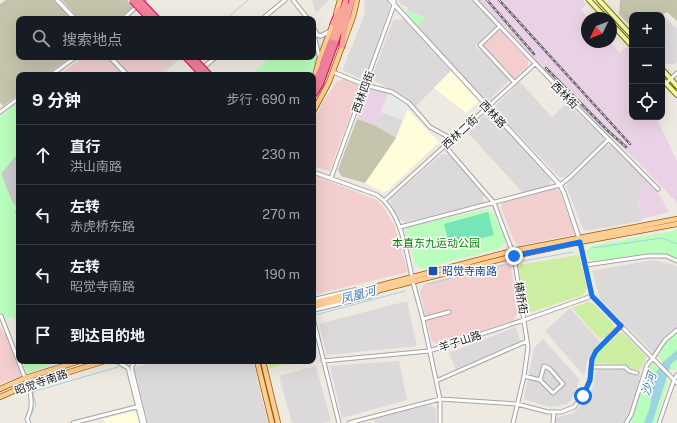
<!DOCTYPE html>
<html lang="zh">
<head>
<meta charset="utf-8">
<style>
  :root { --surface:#171b24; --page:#20242c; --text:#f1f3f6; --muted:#9ea1a6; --line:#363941 }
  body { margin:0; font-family:"Public Sans","Noto Sans SC",sans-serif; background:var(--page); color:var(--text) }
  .controls { position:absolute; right:12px; top:12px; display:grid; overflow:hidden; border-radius:8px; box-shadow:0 4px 16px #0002 }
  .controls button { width:36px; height:36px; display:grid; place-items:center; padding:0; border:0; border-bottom:1px solid var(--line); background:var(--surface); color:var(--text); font:20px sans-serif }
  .compass { position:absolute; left:581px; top:12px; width:36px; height:36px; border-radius:50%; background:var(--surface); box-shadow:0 4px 16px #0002; rotate:227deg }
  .stop { position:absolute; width:12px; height:12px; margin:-9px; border:3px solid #1a73e8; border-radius:50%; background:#fff }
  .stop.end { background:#1a73e8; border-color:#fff; box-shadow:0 1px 4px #0008 }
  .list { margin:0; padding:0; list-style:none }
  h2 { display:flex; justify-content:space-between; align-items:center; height:52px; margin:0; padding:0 16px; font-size:17px }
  h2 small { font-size:13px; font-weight:400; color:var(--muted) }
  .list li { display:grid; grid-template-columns:26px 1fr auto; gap:12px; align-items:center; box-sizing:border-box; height:60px; padding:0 16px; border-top:1px solid var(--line) }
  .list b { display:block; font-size:15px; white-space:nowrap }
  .list p { margin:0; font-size:13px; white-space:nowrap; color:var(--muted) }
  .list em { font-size:13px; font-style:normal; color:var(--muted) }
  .icon { flex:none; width:22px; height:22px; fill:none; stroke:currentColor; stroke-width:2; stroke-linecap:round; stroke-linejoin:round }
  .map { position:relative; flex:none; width:677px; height:423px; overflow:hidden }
  .search { position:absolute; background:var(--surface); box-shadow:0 4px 16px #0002; left:16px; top:16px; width:300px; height:44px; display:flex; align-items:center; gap:10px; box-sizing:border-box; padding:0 14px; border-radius:8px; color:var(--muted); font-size:15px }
  .panel { position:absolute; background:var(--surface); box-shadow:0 4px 16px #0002; left:16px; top:72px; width:300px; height:292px; border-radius:8px }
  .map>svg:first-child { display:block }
  .residential { fill:#dbd9d9 }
  .commercial { fill:#f2cece }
  .industrial { fill:#e9d2e5 }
  .education { fill:#fffdda }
  .religious { fill:#cacaca }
  .construction { fill:#c4c3ac }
  .grass { fill:#cbeea2 }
  .park { fill:#b9febc }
  .pitch { fill:#78e5b6 }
  .parking { fill:#e8e8e8 }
  .water { fill:#9dd4e1 }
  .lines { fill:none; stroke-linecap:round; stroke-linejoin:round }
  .stream { stroke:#9dd4e1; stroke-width:1 }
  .minor-casing { stroke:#a3a3a3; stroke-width:5 }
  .tertiary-casing { stroke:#a3a3a3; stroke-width:5.5 }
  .secondary-casing { stroke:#6f7700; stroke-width:6 }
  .primary-casing { stroke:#955d00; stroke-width:6 }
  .trunk-casing { stroke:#e61566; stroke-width:7 }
  .motorway-casing { stroke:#e61566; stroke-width:8 }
  .minor { stroke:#fff; stroke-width:3 }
  .tertiary { stroke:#fff; stroke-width:3.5 }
  .secondary { stroke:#feffaf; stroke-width:4 }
  .primary { stroke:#ffcd96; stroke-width:4.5 }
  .trunk { stroke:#f6a798; stroke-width:5 }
  .motorway { stroke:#ee819a; stroke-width:5.5 }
  .rail-casing { stroke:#6a6a6a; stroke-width:2.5 }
  .rail { stroke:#fff; stroke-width:1; stroke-dasharray:3; stroke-linecap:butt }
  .motorway-bridge-casing { stroke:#e61566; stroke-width:8; stroke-linecap:butt }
  .motorway-bridge { stroke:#ee819a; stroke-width:5.5 }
  .route { stroke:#1a73e8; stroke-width:5 }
  .transit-dot { fill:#1a4fb4; stroke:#fff; stroke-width:1.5 }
  .labels { text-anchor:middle; stroke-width:3; stroke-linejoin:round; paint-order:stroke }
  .street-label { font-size:11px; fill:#1c1c1c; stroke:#fff }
  .park-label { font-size:11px; fill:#028307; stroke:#fff }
  .transit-label { font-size:11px; fill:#164399; stroke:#fff; text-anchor:start }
  .water-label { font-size:12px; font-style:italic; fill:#3f7aac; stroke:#fff }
</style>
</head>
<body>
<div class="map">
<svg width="677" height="423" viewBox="0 0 677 423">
  <rect width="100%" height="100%" fill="#efeae1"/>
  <path class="residential" d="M312 0H329L316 13Z
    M364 0H387L390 7 366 76 360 78 344 71 343 69 365 13Z
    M399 0H472L495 25 496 27 475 46 479 50H483L508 77 509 81 489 100 483 99 417 26 425 17 407 11 408 7 400 4 398 1Z
    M664 16 677 29V62L675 64H666L662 61V18Z
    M405 19 451 71 414 108 403 96 373 80 372 77 393 20Z
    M520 82 552 117 567 103 603 137 604 141 565 177H559L495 110 496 105Z
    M389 92 409 105 396 138 374 125Z
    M486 113H491L551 178 549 186 523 193 467 132Z
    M607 145 612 146 648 181 638 200 642 221 586 231 583 229 566 186 567 184Z
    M442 154H448L484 195 482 203 406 222 399 219 390 201 391 198Z
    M653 260 675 265 677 267V327L663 338 654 354 600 299 592 271Z
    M407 301 417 346 327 355 319 324Z
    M570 308 600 342 588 358 584 376 545 331Z
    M516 327 520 341 456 370 449 353Z
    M543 339 579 379 577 391 568 404 549 407 524 399 534 348Z
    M160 361H253L268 423H148L134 369 136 367Z
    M399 361 407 400 342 418 330 366Z
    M316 366 331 421 324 423H292L279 376Z
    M624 369 629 374 640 376 635 399 624 423H554V418L573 413 588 398 594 385 596 370Z
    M429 405 436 409V423H375L374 419Z"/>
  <path class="commercial" d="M501 31 528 60V66L514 79 483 45 498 32Z
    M83 57H179L158 75H59Z
    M344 79 358 85 360 89 330 170 329 171 313 166V123L323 102 337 81Z
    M313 175 377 200 386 211 394 225 408 272 313 295Z
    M555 189 560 192 575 234 519 246 514 241 501 208 502 203Z
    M506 263 511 266 518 312 514 320 439 345 432 341 420 292 424 284Z
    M0 326 7 337 21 376 0 384Z"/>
  <path class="industrial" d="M477 0H583L586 4 581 10 588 18H587V42H610L620 53 627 47 632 52V117H656L677 161V203L640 164 566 94Z
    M371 89 389 92 374 125 357 119 366 92Z
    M648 181 658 192 669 212 641 219 638 190Z"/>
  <path class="education" d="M451 71 479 101 466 113 434 88Z
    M407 109 439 142 387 191 383 192 365 183 396 138Z
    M133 411 138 414 140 423H105L103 419Z"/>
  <path class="religious" d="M19 155V218L14 212 18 208 12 202 1 174 15 156Z"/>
  <path class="construction" d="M6 0H54L72 19H19V57H71L46 75H19V94L3 106 0 102V4Z
    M62 0H127L133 7 119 19H79Z
    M620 0H677V21L667 12 661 15H632V28L619 14Z
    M357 119 374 125 396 138 365 183 341 176 338 170Z"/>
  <path class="grass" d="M579 255 587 287 583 295 528 313 524 310 519 265Z
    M588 302 594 304 614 325V329L605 338H599L572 308Z
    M619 333H623L647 357 640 370 630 368 624 364 594 363 598 352Z
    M268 361H292V362L270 368Z"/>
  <path class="park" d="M407 11 425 17 417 26 405 14Z
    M313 48 316 59 311 75H251L271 57H313Z
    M19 101V155L15 156 1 174 12 202 18 208 14 212 19 218 16 221 19 225V324L17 325 13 316 0 321V116Z
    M487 209 494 214 506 241 501 248 421 269 415 264 405 231 408 227Z
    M677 230V259C661 248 613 259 592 261L588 258 586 252 591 246Z
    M677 333V366L675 370H670L658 357 665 343Z
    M22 361H62L27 373Z
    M654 364 667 378 668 382 656 423H629L633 416 647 370 650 365Z"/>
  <path class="pitch" d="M488 212 494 235 450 247 444 224Z"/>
  <path class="parking" d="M389 92 409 105 403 120 380 112Z"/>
  <path class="water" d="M677 350V359L671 364 652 423H644L650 407 654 376 663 362Z"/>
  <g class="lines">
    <path class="stream" d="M226 19 248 0
      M160 75 180 58
      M592 248 662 238 677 244
      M523 261 573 252
      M428 284 505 265
      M315 315 405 291
      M139 362 142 361
      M29 419 36 405 33 394 35 391 118 367"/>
    <defs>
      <path id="minor" d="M293 0 308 19
        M475 0 570 100 658 189
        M123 19 144 0
        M262 19 285 0
        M499 27 480 45 515 83
        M313 30 319 56
        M333 72 365 85 392 92 409 103 430 127 452 139
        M51 75 76 57
        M194 75 216 57
        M666 83 677 73
        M0 112 19 98
        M445 146 494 203 514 256 528 347 524 376 513 423
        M313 172 377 195C401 211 406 250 412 277
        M331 178 394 5V0
        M385 200 535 64
        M400 227 560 185 569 178 609 139
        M580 242 592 296 677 383
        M586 265 648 256H666L677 261
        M413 282 423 319 440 399V423
        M1 316 30 391C32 402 32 409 27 419L29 423
        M313 318 339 423
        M423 319 449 312
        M116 361 128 368 129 372 142 423
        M135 361 132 366V371L145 423
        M323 361 429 351 524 320 592 296
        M591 367H625L629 371 637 373
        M524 376 540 380 553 393 563 384 549 368 544 366 540 380
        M436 381 527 341
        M73 423 140 406
        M349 423 440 399 517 404 548 412H561L574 407 583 396 590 380 592 359 596 351 621 325
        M553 423 554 412
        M626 423 631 415 647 365 653 358 665 340 677 330
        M659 423 674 380 677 375"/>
      <path id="tertiary" d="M57 0 75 19
        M390 0 560 185 564 193 579 238
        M313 27 317 35 321 36 330 31
        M110 57 127 75
        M313 300 355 290
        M313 310 370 296 377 292"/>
      <path id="secondary" d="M589 0 606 18
        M599 0 632 36
        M611 23 632 46
        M662 69 677 86
        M662 79 677 95"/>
      <path id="primary" d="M336 14 340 0
        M314 80 319 60 334 21
        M313 112 329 82 353 17 357 0
        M313 303 512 251 677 219
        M313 307 514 256 580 242 677 224
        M257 361 272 423
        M263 361 278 423
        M0 389 25 378 80 361
        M0 397 27 385 105 361"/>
      <path id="trunk" d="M333 24 339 10
        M331 42 346 0
        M335 43 348 6
        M342 46 344 32 352 0"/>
      <path id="motorway" d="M313 86 322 67 331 42
        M313 95 320 84 335 43"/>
    </defs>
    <use href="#minor" class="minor-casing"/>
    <use href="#tertiary" class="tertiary-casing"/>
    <use href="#secondary" class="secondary-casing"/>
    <use href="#primary" class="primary-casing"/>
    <use href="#trunk" class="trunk-casing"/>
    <use href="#motorway" class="motorway-casing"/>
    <use href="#minor" class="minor"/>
    <use href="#tertiary" class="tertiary"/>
    <use href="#secondary" class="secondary"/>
    <use href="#primary" class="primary"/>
    <use href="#trunk" class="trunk"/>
    <use href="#motorway" class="motorway"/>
    <defs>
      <path id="rail" d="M487 0 534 54
        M499 0 630 144
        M546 68 607 130 626 147"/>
    </defs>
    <use href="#rail" class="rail-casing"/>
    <use href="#rail" class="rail"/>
    <defs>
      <path id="motorway-bridge" d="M132 0 150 19
        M139 0 157 19
        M186 57 203 75
        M192 57 209 75"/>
    </defs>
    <use href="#motorway-bridge" class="motorway-bridge-casing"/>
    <use href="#motorway-bridge" class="motorway-bridge"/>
  </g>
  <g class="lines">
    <path class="route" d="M514 256 580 242 592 296 621 326 596 351 592 359 590 380 583 396"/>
  </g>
  <rect class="transit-dot" x="428" y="266" width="10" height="10" rx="2"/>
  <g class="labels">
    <g class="street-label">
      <text transform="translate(363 92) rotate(-70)" y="4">西林四街</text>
      <text transform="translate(565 95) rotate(45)" y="4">西林街</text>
      <text transform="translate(493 114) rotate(47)" y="4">西林路</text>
      <text transform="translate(460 132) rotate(-42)" y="4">西林二街</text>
      <text transform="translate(521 298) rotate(81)" y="4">横桥街</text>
      <text transform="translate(460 341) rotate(-18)" y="4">羊子山路</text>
      <text transform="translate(41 382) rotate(-19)" y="4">昭觉寺南路</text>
    </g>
    <g class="park-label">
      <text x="436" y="247">本直东九运动公园</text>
    </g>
    <g class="transit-label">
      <text x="442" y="275">昭觉寺南路</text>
    </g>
    <g class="water-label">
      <text transform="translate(358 295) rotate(-15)" y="4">凤凰河</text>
      <text transform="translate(649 384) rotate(-72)" y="4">沙河</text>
    </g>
  </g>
</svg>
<div class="controls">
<button>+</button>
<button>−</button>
<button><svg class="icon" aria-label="locate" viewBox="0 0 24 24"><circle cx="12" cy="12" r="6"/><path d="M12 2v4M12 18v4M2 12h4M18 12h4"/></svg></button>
</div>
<svg class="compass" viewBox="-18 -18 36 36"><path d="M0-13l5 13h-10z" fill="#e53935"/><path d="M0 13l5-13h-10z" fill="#9ea1a6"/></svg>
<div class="stop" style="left:583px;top:396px"></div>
<div class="stop end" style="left:514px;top:256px"></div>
<div class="search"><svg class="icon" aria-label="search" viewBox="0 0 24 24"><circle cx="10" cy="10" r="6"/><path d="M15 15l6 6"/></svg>搜索地点</div>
<section class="panel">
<h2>9 分钟<small>步行 · 690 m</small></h2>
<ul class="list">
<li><svg class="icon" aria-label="ahead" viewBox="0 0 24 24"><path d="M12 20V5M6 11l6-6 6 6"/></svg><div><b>直行</b><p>洪山南路</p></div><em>230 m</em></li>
<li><svg class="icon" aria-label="left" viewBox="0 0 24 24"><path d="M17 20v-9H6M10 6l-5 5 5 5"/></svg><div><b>左转</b><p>赤虎桥东路</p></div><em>270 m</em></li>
<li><svg class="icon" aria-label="left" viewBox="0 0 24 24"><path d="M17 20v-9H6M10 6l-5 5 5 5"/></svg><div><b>左转</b><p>昭觉寺南路</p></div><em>190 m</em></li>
<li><svg class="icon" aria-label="arrive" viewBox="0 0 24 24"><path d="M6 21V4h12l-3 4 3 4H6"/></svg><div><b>到达目的地</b></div></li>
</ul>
</section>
</div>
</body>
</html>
